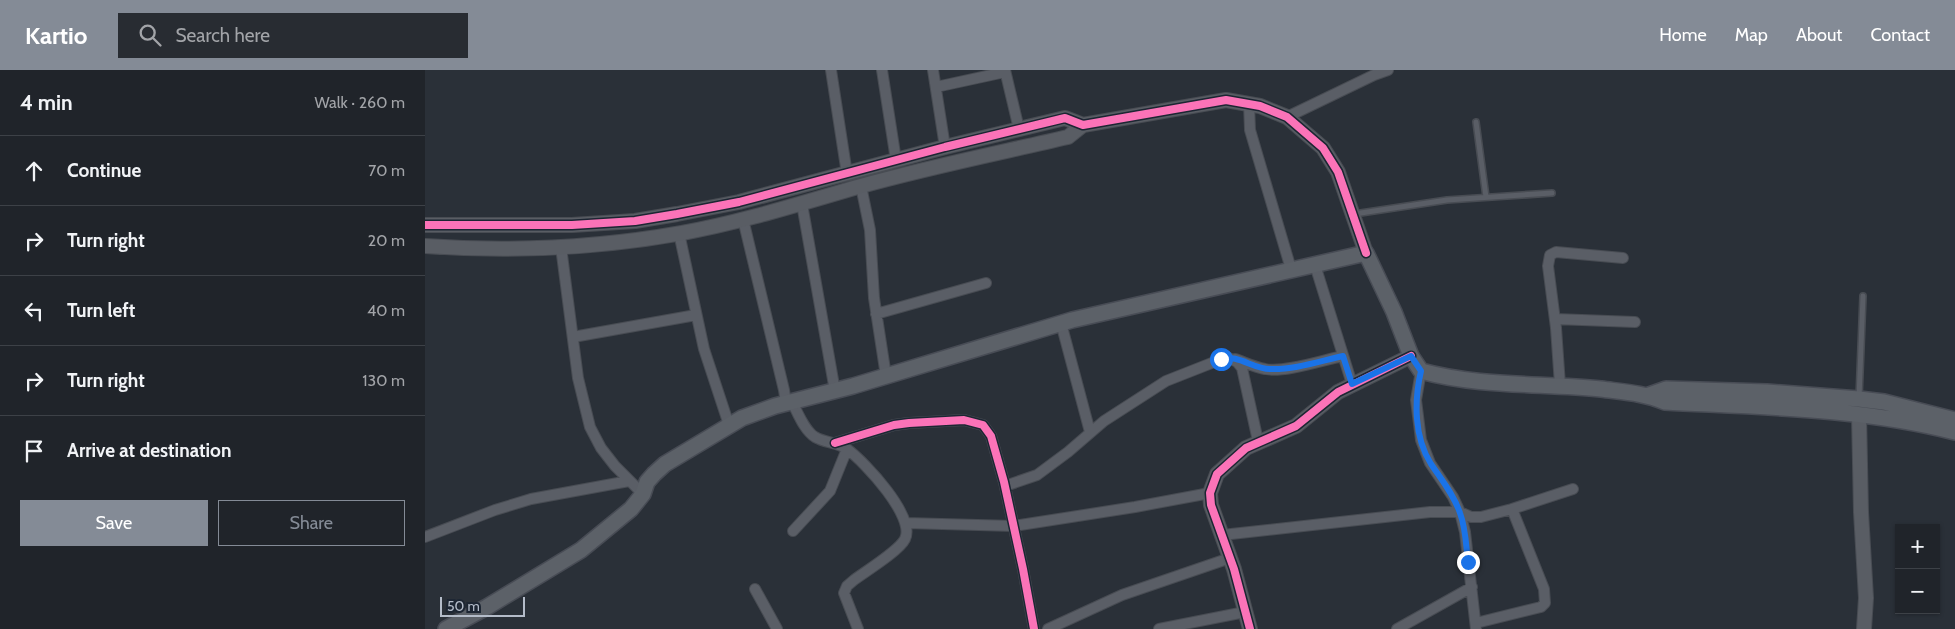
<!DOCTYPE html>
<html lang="en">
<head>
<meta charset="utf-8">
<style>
  :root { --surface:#20242a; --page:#282c32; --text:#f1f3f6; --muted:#a2a4a8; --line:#3d4147; --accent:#848b96 }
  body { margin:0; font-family:Cabin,sans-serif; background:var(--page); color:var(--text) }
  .controls { position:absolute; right:15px; bottom:15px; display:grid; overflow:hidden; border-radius:0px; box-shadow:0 1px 4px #0004 }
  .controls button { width:45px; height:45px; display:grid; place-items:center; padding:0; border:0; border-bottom:1px solid var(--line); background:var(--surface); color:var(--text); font:25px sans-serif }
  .scale { position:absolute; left:15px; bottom:12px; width:85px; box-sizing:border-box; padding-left:5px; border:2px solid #b4bcc9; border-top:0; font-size:14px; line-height:18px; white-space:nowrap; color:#b4bcc9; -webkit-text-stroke:4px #1d2633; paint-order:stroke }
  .stop { position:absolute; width:15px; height:15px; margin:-11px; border:4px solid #1a73e8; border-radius:50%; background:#fff }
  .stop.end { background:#1a73e8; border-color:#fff; box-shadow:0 1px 5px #0008 }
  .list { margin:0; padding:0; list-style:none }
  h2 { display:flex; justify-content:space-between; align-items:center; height:65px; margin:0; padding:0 20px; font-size:21px }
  h2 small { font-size:16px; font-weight:400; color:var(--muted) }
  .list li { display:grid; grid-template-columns:32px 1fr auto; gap:15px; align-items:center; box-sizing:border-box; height:70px; padding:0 20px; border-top:1px solid var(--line) }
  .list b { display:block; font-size:19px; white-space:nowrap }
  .list em { font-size:16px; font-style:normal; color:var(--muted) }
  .actions { display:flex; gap:10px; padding:15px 20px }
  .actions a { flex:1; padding:11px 0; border:1px solid var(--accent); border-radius:0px; text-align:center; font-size:18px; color:var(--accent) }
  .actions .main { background:var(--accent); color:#fff }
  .icon { flex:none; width:28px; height:28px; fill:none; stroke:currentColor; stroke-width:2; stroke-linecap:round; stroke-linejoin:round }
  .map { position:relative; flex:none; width:1530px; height:559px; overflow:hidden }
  header { display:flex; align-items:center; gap:30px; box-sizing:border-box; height:70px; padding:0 25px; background:var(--accent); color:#fff }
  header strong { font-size:24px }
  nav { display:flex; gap:28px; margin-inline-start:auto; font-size:18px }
  .search { width:350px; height:45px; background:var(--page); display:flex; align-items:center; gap:12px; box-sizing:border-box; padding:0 18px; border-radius:0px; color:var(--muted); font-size:19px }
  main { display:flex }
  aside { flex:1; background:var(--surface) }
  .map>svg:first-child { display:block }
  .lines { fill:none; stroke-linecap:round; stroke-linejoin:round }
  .lane-casing { stroke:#484c53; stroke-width:8 }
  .street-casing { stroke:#484c53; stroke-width:12 }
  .secondary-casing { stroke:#484c53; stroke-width:16 }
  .primary-casing { stroke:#484c55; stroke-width:18 }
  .lane { stroke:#5a5e66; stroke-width:5 }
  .street { stroke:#5a5e66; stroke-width:10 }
  .secondary { stroke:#595d64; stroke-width:14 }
  .primary { stroke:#5c6168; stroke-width:15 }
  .cycleway-casing { stroke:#1d2633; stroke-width:11 }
  .cycleway { stroke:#fb73b8; stroke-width:8 }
  .route { stroke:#1a73e8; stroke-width:6 }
</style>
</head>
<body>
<header>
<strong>Kartio</strong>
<div class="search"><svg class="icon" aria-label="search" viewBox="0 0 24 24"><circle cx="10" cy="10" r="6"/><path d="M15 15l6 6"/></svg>Search here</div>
<nav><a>Home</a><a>Map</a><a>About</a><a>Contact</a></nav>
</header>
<main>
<aside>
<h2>4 min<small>Walk · 260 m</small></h2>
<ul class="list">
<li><svg class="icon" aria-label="ahead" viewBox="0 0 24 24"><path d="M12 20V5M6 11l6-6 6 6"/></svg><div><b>Continue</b></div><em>70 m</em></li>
<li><svg class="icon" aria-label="right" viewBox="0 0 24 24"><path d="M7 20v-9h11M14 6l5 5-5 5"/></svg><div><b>Turn right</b></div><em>20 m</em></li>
<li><svg class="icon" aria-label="left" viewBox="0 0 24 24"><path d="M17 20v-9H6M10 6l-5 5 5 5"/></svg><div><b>Turn left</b></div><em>40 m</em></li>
<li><svg class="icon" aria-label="right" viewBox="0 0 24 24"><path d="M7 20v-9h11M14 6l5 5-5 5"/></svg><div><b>Turn right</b></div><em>130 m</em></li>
<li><svg class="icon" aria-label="arrive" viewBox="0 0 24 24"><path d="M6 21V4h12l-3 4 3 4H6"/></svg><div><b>Arrive at destination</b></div></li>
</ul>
<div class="actions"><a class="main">Save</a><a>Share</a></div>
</aside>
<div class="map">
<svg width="1530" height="559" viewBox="0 0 1530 559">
  <rect width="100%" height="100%" fill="#2a3038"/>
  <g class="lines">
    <defs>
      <path id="lane" d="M1051 52 1061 127
        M929 144 1022 130 1127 123
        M1434 328 1438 226"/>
      <path id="street" d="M406 0 422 104
        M457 0 471 90
        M508 0 520 77
        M580 0 594 59
        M511 17 580 2
        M824 34 825 60 866 199
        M862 47 949 5 963 0
        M436 116 445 160 449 228 461 306
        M377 134 410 321
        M318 149 359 320 361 333
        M254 163 279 279 304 355
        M136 177 153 308 165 357 176 378 190 396 218 424
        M890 195 927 314
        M451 244 561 213
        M1130 249 1210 252
        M636 253 665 362
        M148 267 271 245
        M810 289C819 292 829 297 840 299 859 303 898 290 918 286
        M996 301 991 330 996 370 1005 393 1028 427 1035 442 1040 462 1051 559
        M1135 315 1131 258 1123 196 1125 185 1131 182 1198 188
        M367 332C373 343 379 360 390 367 400 373 412 372 422 379 440 392 491 447 480 469 474 481 441 501 429 510L422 516 419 523 433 559
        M410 373 469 355 484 353 539 350 558 355 566 366 579 412 598 499 609 559
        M580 416 612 405 643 382 679 351 741 311 802 287 812 292 817 298 833 371
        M481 453 589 456 710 437 785 423
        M368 461 405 421 422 379
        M797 465 1005 442H1035L1046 447H1056L1087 439 1148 419
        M0 467 70 440 106 429 204 411
        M330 519 352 559
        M1051 553 1116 537 1120 533 1119 519 1087 439
        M623 559 697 525 805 488
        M734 559 820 542
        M972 559 1047 517"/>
      <path id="secondary" d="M0 155H147L210 151 252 144 314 132 520 77 640 48 658 55 801 30 835 36 862 47 898 78 913 102 941 183
        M0 176C85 182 173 178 257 163 318 152 377 133 436 116 504 97 574 83 643 67L658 55
        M1434 345 1436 442 1441 528 1439 559
        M825 559 809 499 786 435 785 423 792 404 821 378 871 356 913 322 986 286"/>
      <path id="primary" d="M1224 325 1241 319 1342 322 1434 329 1459 332 1530 350
        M21 559 62 537 156 480 206 439 218 424 222 412 229 404 240 394 317 348 350 336 428 316 647 250 941 183 969 242 986 286 996 301C1054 317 1116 313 1176 319 1198 322 1219 323 1240 332 1336 337 1436 338 1530 362"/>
    </defs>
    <use href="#lane" class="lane-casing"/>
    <use href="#street" class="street-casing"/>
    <use href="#secondary" class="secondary-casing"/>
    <use href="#primary" class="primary-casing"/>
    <use href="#lane" class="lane"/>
    <use href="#street" class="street"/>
    <use href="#secondary" class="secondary"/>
    <use href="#primary" class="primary"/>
    <defs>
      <path id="cycleway" d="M0 155H147L210 151 252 144 314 132 520 77 640 48 658 55 801 30 835 36 862 47 898 78 913 102 941 183
        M410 373 469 355 484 353 539 350 558 355 566 366 579 412 598 499 609 559
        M825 559 809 499 786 435 785 423 792 404 821 378 871 356 913 322 986 286"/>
    </defs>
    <use href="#cycleway" class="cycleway-casing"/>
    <use href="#cycleway" class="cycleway"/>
  </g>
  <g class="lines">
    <path class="route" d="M796 289C813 284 828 299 845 299 869 300 895 291 918 286L927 314 986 286 996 301C989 331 989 367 1006 394 1016 409 1029 425 1035 443 1041 459 1041 476 1043 492"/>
  </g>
</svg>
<div class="controls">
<button>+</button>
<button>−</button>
</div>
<div class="scale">50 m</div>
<div class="stop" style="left:796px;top:289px"></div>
<div class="stop end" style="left:1043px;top:492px"></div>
</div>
</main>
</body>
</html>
